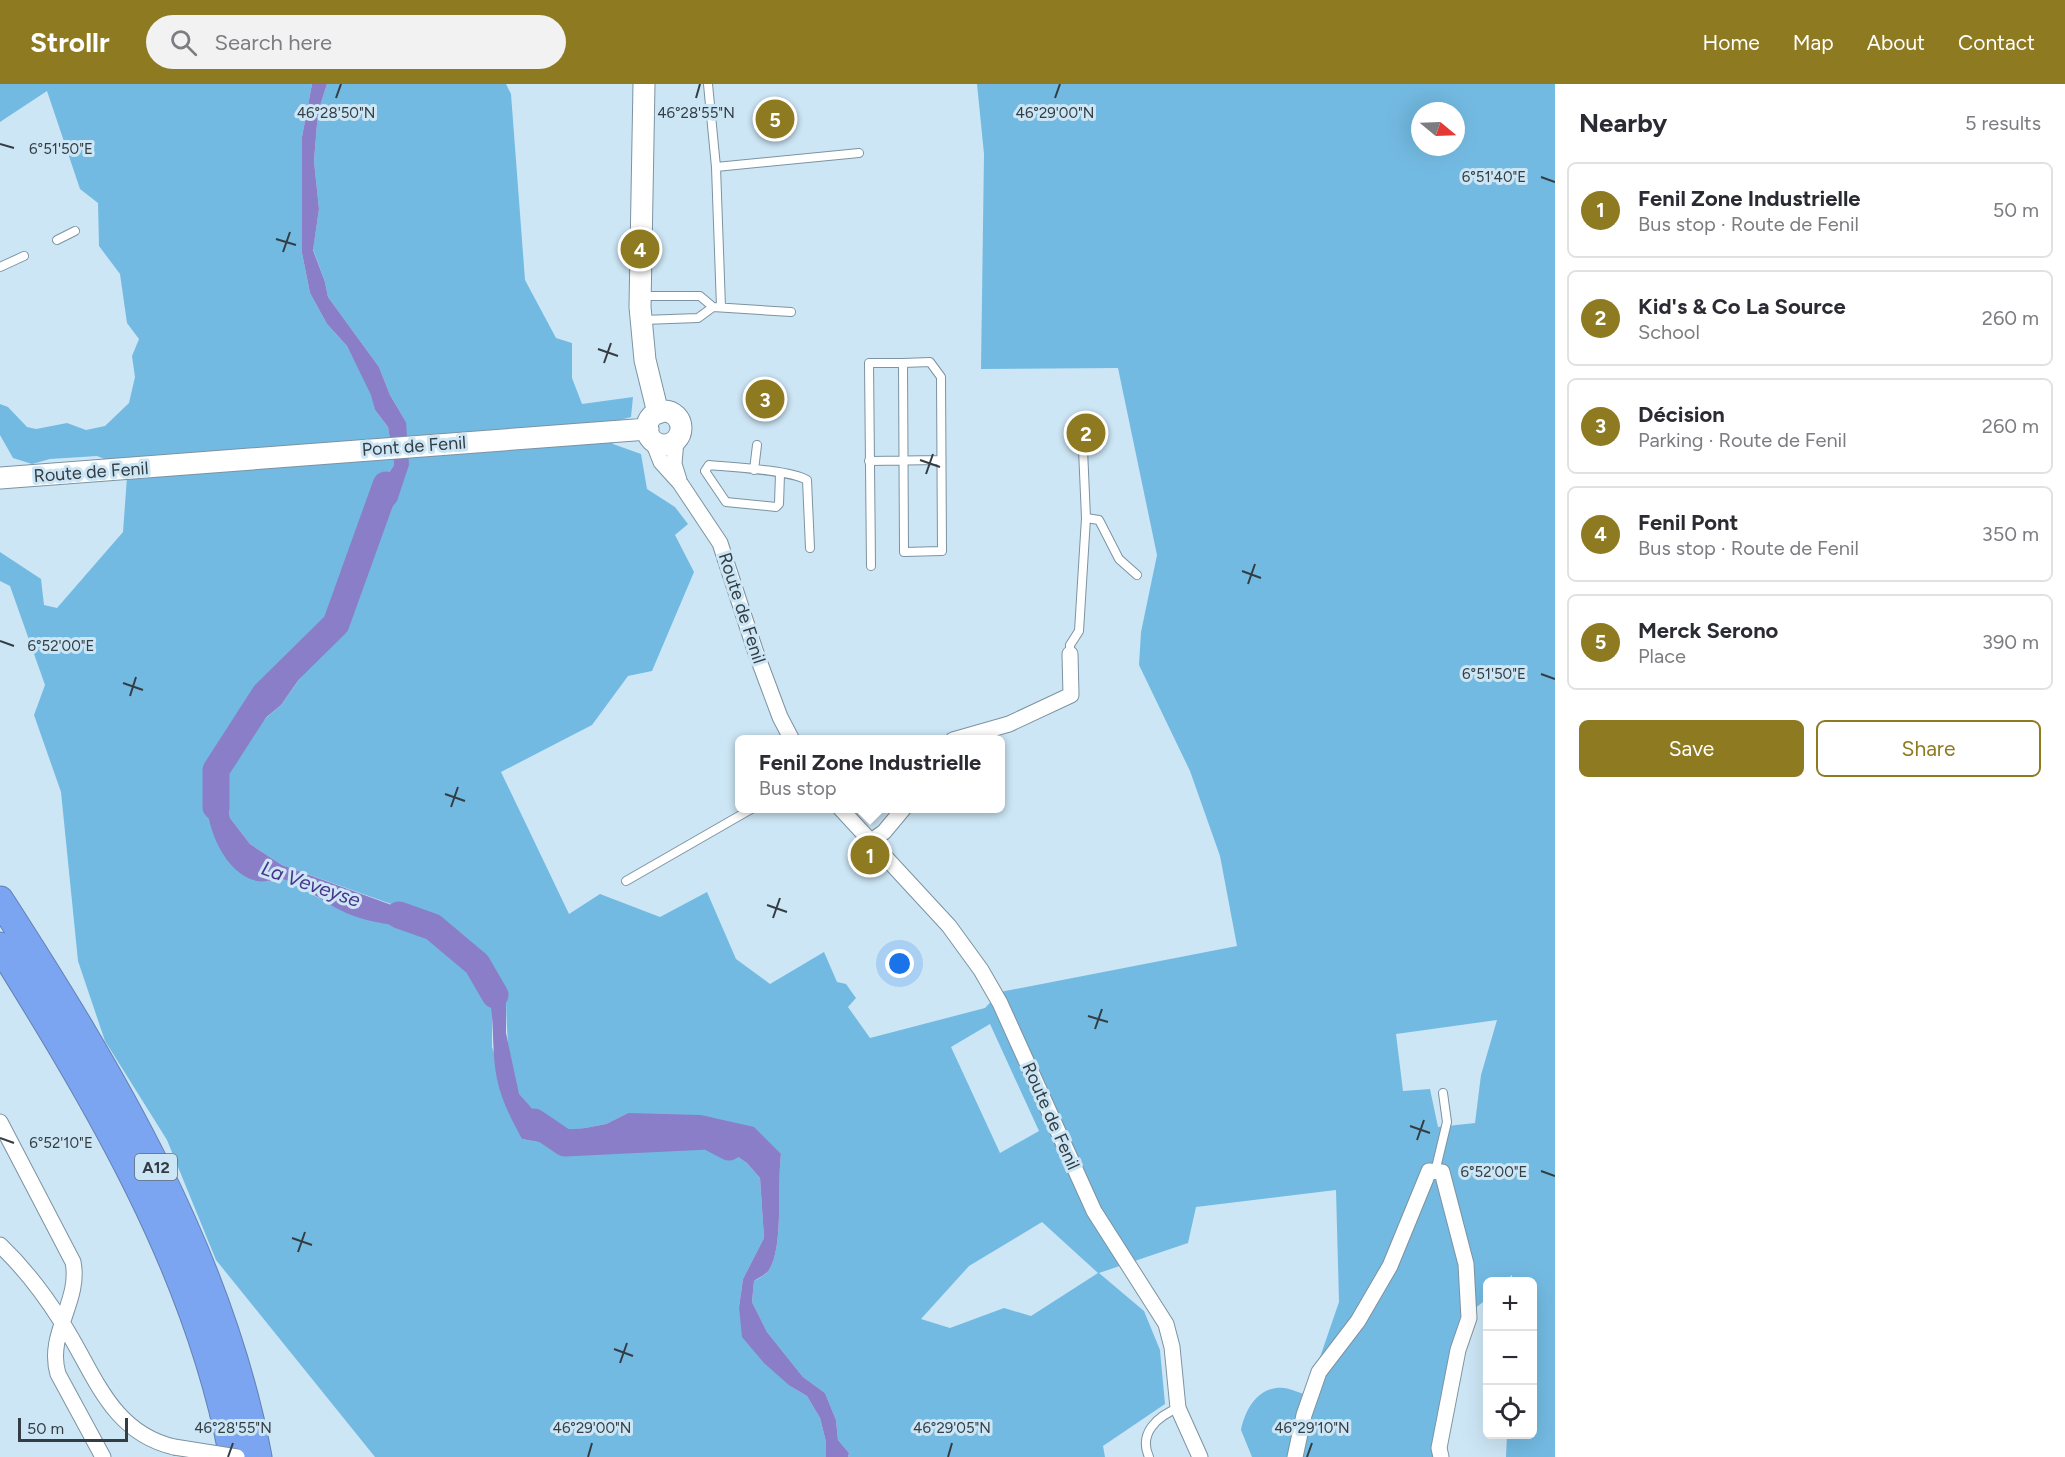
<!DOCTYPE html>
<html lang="en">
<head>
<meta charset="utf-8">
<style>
  :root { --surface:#fff; --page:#f2f2f3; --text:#2b2b33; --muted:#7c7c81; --line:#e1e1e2; --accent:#8e7a20 }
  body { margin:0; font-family:Figtree,sans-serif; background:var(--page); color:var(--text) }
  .controls { position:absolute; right:18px; bottom:18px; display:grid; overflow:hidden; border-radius:9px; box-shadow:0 6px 24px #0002 }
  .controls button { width:54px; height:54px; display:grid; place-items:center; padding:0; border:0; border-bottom:2px solid var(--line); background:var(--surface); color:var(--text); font:30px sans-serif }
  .compass { position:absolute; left:1411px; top:18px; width:54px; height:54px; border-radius:50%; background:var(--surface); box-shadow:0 6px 24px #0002; rotate:109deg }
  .scale { position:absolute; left:18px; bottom:15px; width:110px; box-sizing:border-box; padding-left:6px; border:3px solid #333d43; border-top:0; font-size:16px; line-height:21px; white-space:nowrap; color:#333d43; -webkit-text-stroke:4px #cde6f5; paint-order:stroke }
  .you { position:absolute; left:900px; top:880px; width:21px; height:21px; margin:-15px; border:4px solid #fff; border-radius:50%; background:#1a73e8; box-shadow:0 0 0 9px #1a73e833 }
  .badge { display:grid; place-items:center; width:39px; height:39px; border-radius:50%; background:var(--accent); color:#fff; font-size:20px; font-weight:700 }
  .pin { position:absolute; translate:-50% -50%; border:3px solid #fff; box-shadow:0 2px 6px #0006 }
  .popup { position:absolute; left:735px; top:651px; width:270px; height:78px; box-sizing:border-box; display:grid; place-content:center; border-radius:9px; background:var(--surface); filter:drop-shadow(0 2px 4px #0005); font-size:20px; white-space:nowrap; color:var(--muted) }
  .popup b { font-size:22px; color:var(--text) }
  .popup::after { content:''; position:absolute; left:50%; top:100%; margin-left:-12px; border:12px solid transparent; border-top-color:var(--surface) }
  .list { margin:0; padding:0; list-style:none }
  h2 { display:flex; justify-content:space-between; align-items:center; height:78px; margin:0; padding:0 24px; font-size:26px }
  h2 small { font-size:20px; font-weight:400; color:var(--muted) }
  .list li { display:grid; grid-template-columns:39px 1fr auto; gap:18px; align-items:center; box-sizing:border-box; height:96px; margin:0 12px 12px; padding:0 12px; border:2px solid var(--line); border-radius:9px }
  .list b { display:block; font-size:22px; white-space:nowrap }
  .list p { margin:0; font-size:20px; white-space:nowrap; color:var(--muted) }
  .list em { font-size:20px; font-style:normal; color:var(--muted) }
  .actions { display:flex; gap:12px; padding:18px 24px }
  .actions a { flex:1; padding:14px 0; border:2px solid var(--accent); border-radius:9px; text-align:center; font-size:21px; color:var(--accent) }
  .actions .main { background:var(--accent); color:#fff }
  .icon { flex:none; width:33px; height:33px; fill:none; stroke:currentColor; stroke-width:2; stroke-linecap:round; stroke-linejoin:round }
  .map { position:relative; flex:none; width:1555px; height:1373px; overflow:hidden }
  header { display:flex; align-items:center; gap:36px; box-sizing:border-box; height:84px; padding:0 30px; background:var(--accent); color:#fff }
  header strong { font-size:28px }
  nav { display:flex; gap:33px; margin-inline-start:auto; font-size:21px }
  .search { width:420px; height:54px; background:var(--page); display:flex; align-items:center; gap:15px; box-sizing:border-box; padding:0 21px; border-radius:33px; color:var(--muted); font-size:22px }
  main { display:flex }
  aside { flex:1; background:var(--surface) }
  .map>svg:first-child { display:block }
  .green { fill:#73bae2; fill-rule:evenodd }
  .water { fill:#8a7ec8 }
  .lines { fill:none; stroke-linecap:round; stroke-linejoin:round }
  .river { stroke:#8a7ec8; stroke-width:27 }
  .lane-casing { stroke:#7c93a1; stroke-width:10 }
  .street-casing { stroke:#7c93a1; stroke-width:17 }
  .secondary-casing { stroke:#7c93a1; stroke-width:23 }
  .highway-casing { stroke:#6281b4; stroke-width:29 }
  .lane { stroke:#fff; stroke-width:8 }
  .street { stroke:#fff; stroke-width:15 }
  .secondary { stroke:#fff; stroke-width:21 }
  .highway { stroke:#7ca5f1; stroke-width:27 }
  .street-bridge-casing { stroke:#7c93a1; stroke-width:17; stroke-linecap:butt }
  .street-bridge { stroke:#fff; stroke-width:15 }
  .ticks { fill:none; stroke:#333d43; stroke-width:2 }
  .labels { text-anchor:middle; stroke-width:6; stroke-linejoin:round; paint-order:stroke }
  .shield { fill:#cde6f5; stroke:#617078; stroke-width:1.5 }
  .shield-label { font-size:16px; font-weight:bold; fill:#333d43 }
  .street-label { font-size:18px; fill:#333d43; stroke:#cde6f5 }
  .water-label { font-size:20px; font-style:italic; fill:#48328a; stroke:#cde6f5 }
  .ticks-label { font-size:15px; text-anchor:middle; fill:#333d43; stroke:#cde6f5; stroke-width:6; stroke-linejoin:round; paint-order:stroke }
</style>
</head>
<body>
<header>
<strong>Strollr</strong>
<div class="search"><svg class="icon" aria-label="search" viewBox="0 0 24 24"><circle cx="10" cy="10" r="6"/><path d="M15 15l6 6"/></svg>Search here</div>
<nav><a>Home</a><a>Map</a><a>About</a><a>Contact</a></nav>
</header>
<main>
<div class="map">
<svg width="1555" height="1373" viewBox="0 0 1555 1373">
  <rect width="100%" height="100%" fill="#cde6f5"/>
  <path class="green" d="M0 0H312L302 53V169L310 209 327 240 347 262 372 311 375 326 388 343 394 381 375 411 381 437 406 338 390 311 379 283 328 213 325 198 313 165 319 125 314 77 318 28 327 0H506L511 10 525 196 556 254 572 259V294L582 320 633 313 631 333 606 340 613 360 641 370 647 405 675 423 688 440 675 451 694 488 652 587 628 592 592 641 501 688 569 830 600 810 660 833 707 808 736 875 770 900 824 868 837 898 846 900 856 914 848 923 870 954 985 924 1000 908 1237 862 1220 772 1190 687 1139 581 1141 548 1157 471 1118 284 981 285 984 70 977 0H1555V1373H1506L1507 1351 1532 1350V1198L1512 1197V1191L1505 1197 1488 1198 1487 1215 1474 1225 1441 1373H1252L1241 1346C1245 1325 1259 1301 1284 1304 1292 1305 1300 1309 1307 1311L1339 1218 1336 1106 1196 1123 1188 1159 1099 1189 1144 1227 1160 1266 1165 1320 1103 1362 1105 1373H848L849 1369 838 1356 836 1336 825 1309 803 1293 767 1248 752 1218 754 1197C759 1194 767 1190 769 1186 784 1164 777 1099 781 1070L628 1029 606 1040 564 1048C548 1037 532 1027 520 1012 507 993 506 928 506 905L461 852 391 820 282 781 250 760 230 734 225 707 229 680 252 646 281 621 333 548 286 573 207 707 257 797 286 796 339 825 399 843H433L477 880 492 916V963L522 1055 544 1059 603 1057 650 1049 686 1050 726 1065 747 1079 760 1094 764 1154 743 1195 739 1223 790 1302 807 1312 820 1334 826 1358V1373H375L216 1176 167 1056 105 957 78 877 61 708 34 631 45 601 10 502 0 497V468L41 495 44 521 57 524 123 448 127 393 119 381 97 372 50 375 32 380 13 374 0 351V320L8 323 27 343 36 345 67 339 86 346 105 342 129 319 135 293 132 272 139 255 127 239 120 190 99 162 98 119 80 105 47 7 0 38ZM1420 27H1456V63H1420ZM1497 936 1481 991 1475 1039 1438 1043 1430 1005 1403 1007 1396 950ZM990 940 1039 1047 1000 1069 951 963ZM1042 1138 1098 1189 1031 1232 1004 1224 950 1244 921 1235 969 1182Z"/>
  <path class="water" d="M312 0H327L318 28 314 77 319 125 313 166 325 198 328 213 379 283 390 311 406 338 409 381 397 417 381 437 372 433 375 411 394 381 388 343 375 326 371 311 347 262 327 240 310 209 302 169V53Z
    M329 542 333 547 281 621 251 646 229 680 225 707 230 734 250 760 282 781 419 831 461 852 488 873 506 905V949L519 1010 536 1029 564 1048 606 1040 628 1029 701 1031 754 1043 781 1070C777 1099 784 1164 769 1186 767 1190 758 1194 754 1197L752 1218 767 1248 803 1293 825 1309 836 1336 838 1356 849 1369 848 1373H826V1358L820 1334 807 1312 790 1302 764 1279 742 1253 739 1223 743 1195 764 1154 760 1094 747 1079 726 1065 686 1050 650 1049 603 1057 544 1059 522 1055C512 1036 501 1016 497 995 489 955 499 920 478 883 470 868 446 854 433 843 400 843 366 840 336 824 320 815 305 804 288 797 279 793 267 799 257 797 223 789 204 739 207 708 209 685 240 649 252 629 276 593 288 561 329 542Z"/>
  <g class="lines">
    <path class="river" d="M216 723V686L265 610 336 540 386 401
      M399 831 433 843 477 880 495 911
      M534 1038 565 1059 708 1052 729 1063"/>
    <defs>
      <path id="lane" d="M708 0 716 83
        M57 156 75 147
        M0 183 24 172
        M641 212H700L713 223
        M721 223 716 83 859 69
        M643 236 698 234 713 223 791 228
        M930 278 941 293 942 467 904 468 903 279Z
        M869 377 941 376
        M754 386 757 361
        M780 390 779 420 776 423 726 418 705 387 709 381C732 383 790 386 807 396L810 464
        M1086 434 1099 436 1119 475 1137 491
        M871 482 869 279H903
        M1070 570V561L1079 547 1086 434 1083 365
        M626 797 753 724
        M1435 1088 1447 1038 1443 1009
        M1149 1373C1138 1349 1158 1332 1178 1324"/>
      <path id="street" d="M652 355 661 378 680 399 720 459 755 566 780 633 792 656
        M676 356 674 380 679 396
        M953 656 1009 640 1071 611 1070 570
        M840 724 949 842 981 886 1000 919 1094 1127 1166 1240 1172 1263 1178 1324 1200 1373
        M870 758 884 748 904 724
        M0 1038 73 1178C81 1217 46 1250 58 1290L103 1373
        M0 1161C23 1183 44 1210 61 1237 94 1287 109 1348 174 1363
        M1295 1373 1304 1331 1319 1288 1358 1237 1390 1182 1429 1087 1442 1088 1466 1180 1469 1234 1458 1266 1439 1364 1441 1373"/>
      <path id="secondary" d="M644 0 640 223 645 276 658 329
        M647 344a17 17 0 1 1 34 0a17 17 0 1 1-34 0Z
        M0 394 648 345"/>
      <path id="highway" d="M0 816C111 988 220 1170 258 1373
        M0 862C99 1021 198 1186 233 1373"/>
    </defs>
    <use href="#lane" class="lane-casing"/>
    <use href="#street" class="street-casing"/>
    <use href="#secondary" class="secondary-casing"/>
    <use href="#highway" class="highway-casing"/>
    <use href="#lane" class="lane"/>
    <use href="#street" class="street"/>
    <use href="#secondary" class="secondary"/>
    <use href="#highway" class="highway"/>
    <defs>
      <path id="street-bridge" d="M174 1363 237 1373"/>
    </defs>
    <use href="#street-bridge" class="street-bridge-casing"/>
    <use href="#street-bridge" class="street-bridge"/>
  </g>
  <path class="ticks" d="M336 14 341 0M696 14 700 0M1055 14 1060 0M0 60 14 64M1541 93 1555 98M276 155 296 161M283 168 290 148M598 265 618 272M604 279 611 259M920 376 940 383M926 390 933 370M1242 487 1261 494M1248 500 1255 480M0 557 14 562M1541 590 1555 595M123 599 143 606M130 612 136 593M445 710 465 717M451 723 458 703M767 821 787 828M773 834 780 814M1088 932 1108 938M1095 945 1102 925M1410 1042 1430 1049M0 1054 14 1059M1417 1056 1424 1036M1541 1087 1555 1092M292 1154 312 1161M298 1168 305 1148M614 1265 633 1272M620 1279 627 1259M228 1373 233 1359M588 1373 592 1359M948 1373 952 1359M1307 1373 1312 1359"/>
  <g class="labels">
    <rect class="shield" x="135" y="1070" width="42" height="26" rx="4.5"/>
    <g class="shield-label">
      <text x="156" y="1089">A12</text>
    </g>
    <g class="street-label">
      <text transform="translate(414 362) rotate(-4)" y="6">Pont de Fenil</text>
      <text transform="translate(91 388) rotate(-4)" y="6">Route de Fenil</text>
      <text transform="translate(742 524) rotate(72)" y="6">Route de Fenil</text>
      <text transform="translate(1051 1032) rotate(66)" y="6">Route de Fenil</text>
    </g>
    <g class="water-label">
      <text transform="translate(311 800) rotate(19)" y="7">La Veveyse</text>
    </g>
  </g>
  <g class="ticks-label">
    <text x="336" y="34">46°28'50"N</text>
    <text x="696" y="34">46°28'55"N</text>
    <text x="1055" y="34">46°29'00"N</text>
    <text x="61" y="70">6°51'50"E</text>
    <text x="1494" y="98">6°51'40"E</text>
    <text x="61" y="567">6°52'00"E</text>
    <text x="1494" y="595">6°51'50"E</text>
    <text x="61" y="1064">6°52'10"E</text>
    <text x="1494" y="1093">6°52'00"E</text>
    <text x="233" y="1349">46°28'55"N</text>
    <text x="592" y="1349">46°29'00"N</text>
    <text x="952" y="1349">46°29'05"N</text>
    <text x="1312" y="1349">46°29'10"N</text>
  </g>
</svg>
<div class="controls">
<button>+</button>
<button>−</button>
<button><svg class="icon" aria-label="locate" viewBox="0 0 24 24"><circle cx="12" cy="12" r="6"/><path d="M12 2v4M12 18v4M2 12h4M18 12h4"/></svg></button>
</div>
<svg class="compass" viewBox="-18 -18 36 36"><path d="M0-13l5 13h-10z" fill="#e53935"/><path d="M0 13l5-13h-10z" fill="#7c7c81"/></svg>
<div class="scale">50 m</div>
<div class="you"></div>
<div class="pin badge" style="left:870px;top:771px">1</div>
<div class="popup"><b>Fenil Zone Industrielle</b>Bus stop</div>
<div class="pin badge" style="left:1086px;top:349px">2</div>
<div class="pin badge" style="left:765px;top:315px">3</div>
<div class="pin badge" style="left:640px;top:165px">4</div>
<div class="pin badge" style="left:775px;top:35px">5</div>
</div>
<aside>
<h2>Nearby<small>5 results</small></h2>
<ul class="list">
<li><span class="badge">1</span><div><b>Fenil Zone Industrielle</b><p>Bus stop · Route de Fenil</p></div><em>50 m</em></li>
<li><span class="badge">2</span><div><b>Kid's &amp; Co La Source</b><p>School</p></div><em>260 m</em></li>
<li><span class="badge">3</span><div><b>Décision</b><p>Parking · Route de Fenil</p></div><em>260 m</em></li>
<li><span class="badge">4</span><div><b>Fenil Pont</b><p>Bus stop · Route de Fenil</p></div><em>350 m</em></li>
<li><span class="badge">5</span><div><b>Merck Serono</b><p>Place</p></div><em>390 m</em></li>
</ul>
<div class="actions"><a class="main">Save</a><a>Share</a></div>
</aside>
</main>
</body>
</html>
